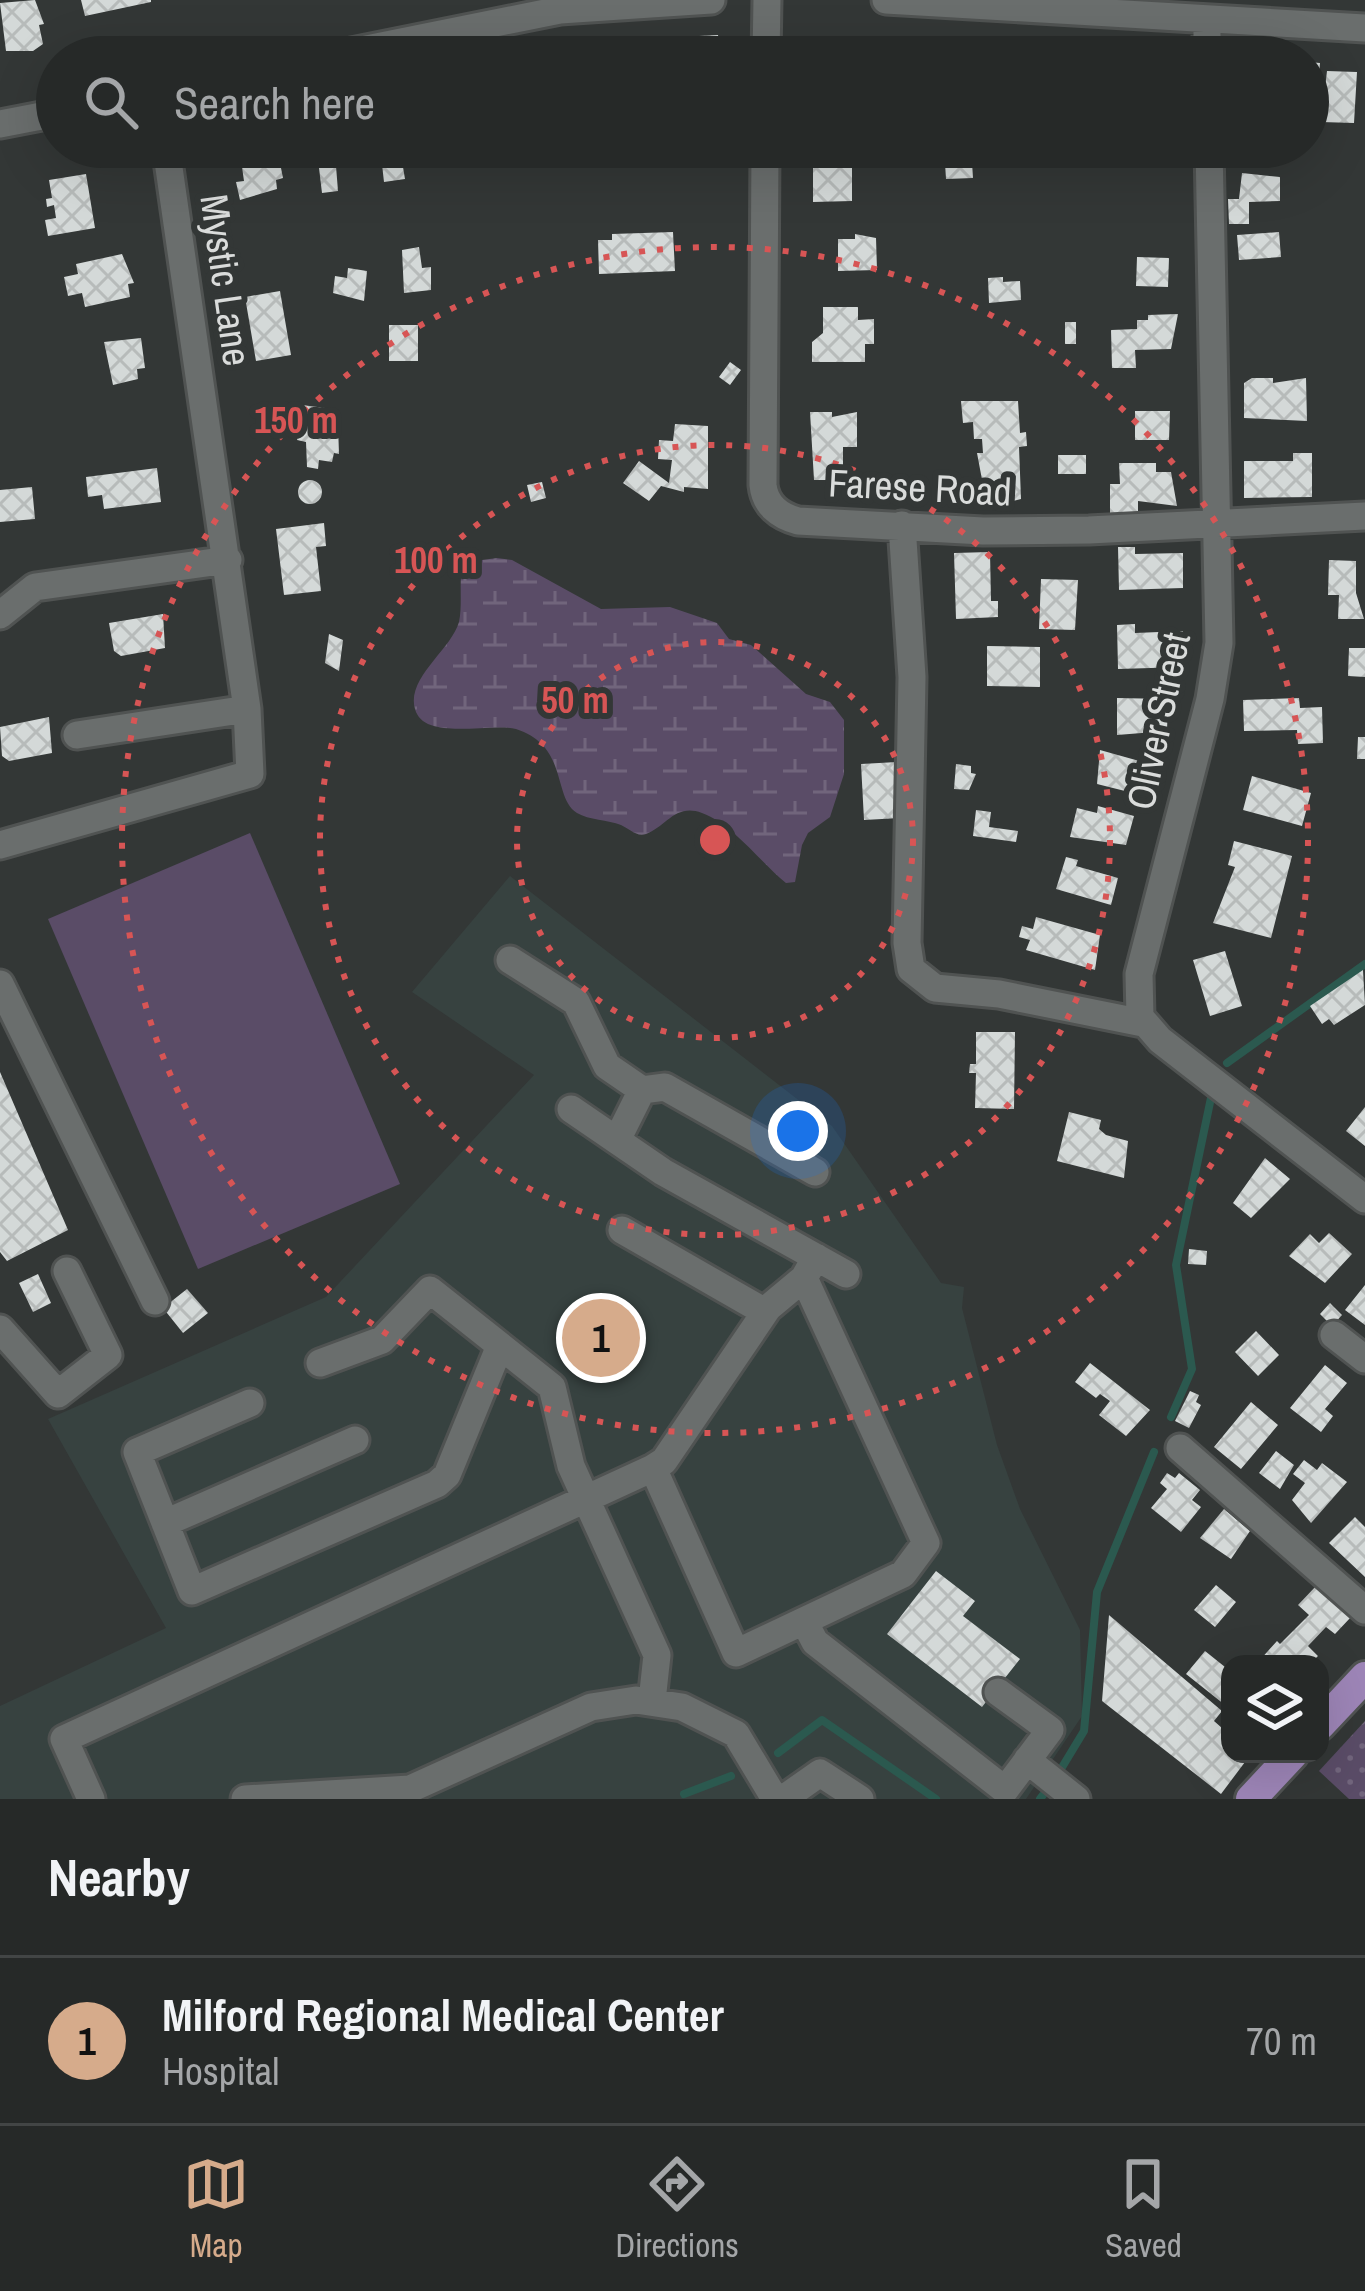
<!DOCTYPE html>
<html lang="en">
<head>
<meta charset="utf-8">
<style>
  :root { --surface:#262928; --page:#2e3130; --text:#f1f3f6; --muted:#a4a6a8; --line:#424545; --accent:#d6ab8b }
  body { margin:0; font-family:"Archivo Narrow",sans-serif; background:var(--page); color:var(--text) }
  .controls { position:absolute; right:36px; bottom:36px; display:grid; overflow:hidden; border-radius:24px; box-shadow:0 12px 48px #0002 }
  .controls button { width:108px; height:108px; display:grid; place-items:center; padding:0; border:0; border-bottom:3px solid var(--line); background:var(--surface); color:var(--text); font:60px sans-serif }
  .you { position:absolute; left:798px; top:1131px; width:42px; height:42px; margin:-30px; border:9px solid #fff; border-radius:50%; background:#1a73e8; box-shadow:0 0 0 18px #1a73e833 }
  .badge { display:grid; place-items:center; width:78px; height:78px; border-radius:50%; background:var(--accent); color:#111; font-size:39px; font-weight:700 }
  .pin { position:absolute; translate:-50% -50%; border:6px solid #fff; box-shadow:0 3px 12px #0006 }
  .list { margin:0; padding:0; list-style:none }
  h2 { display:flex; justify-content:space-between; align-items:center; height:156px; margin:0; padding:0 48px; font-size:51px }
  h2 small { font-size:39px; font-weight:400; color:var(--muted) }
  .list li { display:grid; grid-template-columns:78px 1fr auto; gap:36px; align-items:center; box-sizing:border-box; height:168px; padding:0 48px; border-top:3px solid var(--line) }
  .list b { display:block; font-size:45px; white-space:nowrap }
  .list p { margin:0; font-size:39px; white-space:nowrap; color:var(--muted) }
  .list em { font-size:39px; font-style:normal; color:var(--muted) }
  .icon { flex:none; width:66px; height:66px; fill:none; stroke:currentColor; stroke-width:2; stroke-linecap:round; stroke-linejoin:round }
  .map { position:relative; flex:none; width:1365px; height:1799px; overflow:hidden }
  .search { position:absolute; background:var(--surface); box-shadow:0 12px 48px #0002; left:36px; right:36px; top:36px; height:132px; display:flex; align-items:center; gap:30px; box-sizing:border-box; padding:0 42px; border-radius:66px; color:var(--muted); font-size:45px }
  .sheet { height:324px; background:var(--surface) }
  nav { display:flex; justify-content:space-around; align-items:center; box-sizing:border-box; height:168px; border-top:3px solid var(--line); background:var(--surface); font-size:33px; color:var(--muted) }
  nav a { display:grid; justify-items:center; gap:6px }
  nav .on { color:var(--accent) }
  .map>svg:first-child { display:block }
  .built { fill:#374240 }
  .wetland { fill:url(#wetland-marsh) }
  .park { fill:url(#park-dots) }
  .pitch { fill:#5a4c67 }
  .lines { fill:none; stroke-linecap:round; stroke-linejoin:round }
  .stream { stroke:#2b594f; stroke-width:8 }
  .building { fill:url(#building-cross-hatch) }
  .minor-casing { stroke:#505352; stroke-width:33 }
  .major-casing { stroke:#505352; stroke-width:36 }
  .minor { stroke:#6a6e6d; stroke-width:27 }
  .major { stroke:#9d85b7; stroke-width:30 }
  .ring { fill:none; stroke:#d75555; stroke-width:6; stroke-dasharray:6 12 }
  .labels { text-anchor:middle; stroke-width:12; stroke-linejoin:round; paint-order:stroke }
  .street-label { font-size:39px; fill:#dadcdb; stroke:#333736 }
  .centre { fill:#d75555; stroke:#333736; stroke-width:6 }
  .ring-label { font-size:36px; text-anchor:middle; font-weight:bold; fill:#d75555; stroke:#333736; stroke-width:12; stroke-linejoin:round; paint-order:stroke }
</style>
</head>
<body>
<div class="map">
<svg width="1365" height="1799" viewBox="0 0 1365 1799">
  <defs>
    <pattern id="wetland-marsh" width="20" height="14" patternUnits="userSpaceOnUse" patternTransform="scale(3)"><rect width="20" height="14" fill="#5a4c67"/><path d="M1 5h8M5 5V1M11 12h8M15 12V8" fill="none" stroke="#71657c"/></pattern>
    <pattern id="park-dots" width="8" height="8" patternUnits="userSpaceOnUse" patternTransform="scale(3)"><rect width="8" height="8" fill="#5a4c67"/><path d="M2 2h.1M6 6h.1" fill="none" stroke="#71657c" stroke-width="1.8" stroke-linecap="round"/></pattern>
    <pattern id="building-cross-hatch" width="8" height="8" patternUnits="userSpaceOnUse" patternTransform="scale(3)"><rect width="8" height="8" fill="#d4d9d8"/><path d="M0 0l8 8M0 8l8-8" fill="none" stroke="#b7bbba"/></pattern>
  </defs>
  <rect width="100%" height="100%" fill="#333736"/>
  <path class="built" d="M510 876 832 1126 941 1283 964 1287 962 1308 997 1445 1020 1509 1080 1630 1082 1716 1026 1799H0V1706L166 1628 48 1419 326 1297 534 1075 412 992Z"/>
  <path class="wetland" d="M497 558 512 560 601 609 670 607 717 623 729 639 751 645 806 694 830 702 844 720V774L830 817 808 833 802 845 795 882 786 883C760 862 734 825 702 813 675 803 666 827 646 834 636 837 630 829 621 825 608 820 589 820 577 813 552 797 569 746 516 729 490 722 424 742 415 709 406 678 451 650 459 622 462 608 460 590 461 576L482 560Z"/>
  <path class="park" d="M1365 1721V1799H1349L1319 1771Z"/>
  <path class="pitch" d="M250 833 400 1184 198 1269 48 919Z"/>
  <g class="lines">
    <path class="stream" d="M1227 1063 1365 964
      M1171 1417 1192 1369 1176 1265 1212 1093
      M778 1753 822 1720 936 1799
      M1061 1769 1084 1731 1097 1592 1154 1452
      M684 1794 731 1776
      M1040 1799 1043 1795"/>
  </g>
  <path class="building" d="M35 0 44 24 39 25 43 44 33 51H6L0 3Z
    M81 0H151V2L85 16Z
    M718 35 719 42H733L734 57H674V53L700 51 699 36Z
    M1146 46 1186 47V57H1146Z
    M1136 48V57H1111V49Z
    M1070 50V57H1031V51Z
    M1308 62 1320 63 1315 120 1308 119Z
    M1327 71 1357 72 1354 123 1321 122Z
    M252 147H274L272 159 279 158 283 178 276 180 277 189 240 200 236 182 244 181 242 167 234 168 231 151Z
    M380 147H429L432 167H403L405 179 384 182Z
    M693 147H725V159L694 160Z
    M944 147H971L973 178 946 179Z
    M1233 147H1282L1283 157 1233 160Z
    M813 153H852V201L813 202Z
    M336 166 338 191 322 193 319 168Z
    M1242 173 1280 177V201L1249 202V224H1229L1228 199H1239Z
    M86 174 95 228 48 236 45 220 56 218 54 205 47 207 46 199 52 198 49 180Z
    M673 232 675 271 599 274 598 240H612V234Z
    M1279 232 1281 257 1239 260 1237 235Z
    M855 234 876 238 877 270 838 271V239H855Z
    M419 247 422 268 431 267V290L404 293 402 250Z
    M122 254 134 283 128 284 130 297 85 307 82 293 68 296 64 277 78 274 76 264Z
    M1137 257 1169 258 1168 287 1136 286Z
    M348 268 367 271 364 301 333 293 335 276 347 278Z
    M1003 277V282L1020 281 1021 300 989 303 988 278Z
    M280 291 291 355 256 361 245 297Z
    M823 307H858V320L874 319V344H865V362H812V342L823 333Z
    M1178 314 1171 349 1135 350 1136 368H1112L1111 330 1137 329V320H1148V315Z
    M1065 322H1076V344H1065Z
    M389 325H418V361H389Z
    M141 338 145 368 137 369 138 379 113 385 104 342Z
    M730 362 741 370 730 385 719 377Z
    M1252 378H1273V383L1306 378 1307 421 1244 418V383Z
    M961 401H1018L1020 433 1026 432 1027 446 1019 447 1021 499 994 506 993 500 986 501 977 453H983L982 439H974L973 422 963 423Z
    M302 405 325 408 323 423 338 425 339 454 334 453 332 462 319 460 318 469 307 467 306 442 297 440Z
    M1135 411H1170L1169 440H1135Z
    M810 412H832V417L857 412V447H843V480H814Z
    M675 424 708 426V489L684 487V492L661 486 649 501 623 483 639 461 669 483 672 460 658 459 659 440 673 441Z
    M1293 453H1312V497L1244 498V461H1293Z
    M1058 455H1086V474H1058Z
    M1119 463H1156V472H1171L1177 506 1138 501V513H1110V484H1120Z
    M157 468 161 502 104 509 102 495 88 497 86 477Z
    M298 492a12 12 0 1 1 24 0a12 12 0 1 1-24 0Z
    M542 482 546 498 531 502 527 485Z
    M32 487 35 519 0 522V490Z
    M324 523 326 546 316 547 321 591 284 595 276 529Z
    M1118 547H1135V554L1183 553V588L1119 590Z
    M990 552 991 601H998V617L956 619 954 553Z
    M1329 560 1356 561V593L1364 619H1338L1339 595H1328Z
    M1041 579 1078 580 1075 630 1039 629Z
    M163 614 165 648 121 656 114 651 109 623Z
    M1135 624V633L1183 631 1184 667 1118 669 1117 625Z
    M329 634 343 640 339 671 325 663Z
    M987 646 1040 647V687L987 686Z
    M1349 648H1365V677L1348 676Z
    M1117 698 1168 699 1167 731 1117 735Z
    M1299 698 1300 708 1322 707 1323 743 1298 744 1297 730 1244 731 1243 700Z
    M49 717 52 753 9 761 2 756 0 727Z
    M1358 737H1365V759H1357Z
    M1100 750 1150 764 1141 795 1097 784Z
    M897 762 900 818 864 820 861 764Z
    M956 764 971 766V773L976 774 969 790 954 789Z
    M1252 776 1311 793 1302 826 1243 810Z
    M1098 806 1134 816 1126 845 1070 837 1077 808 1097 813Z
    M976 810 991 812 989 827 1018 831 1016 842 973 836Z
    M1234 841 1292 856 1271 938 1213 923 1235 867 1228 865Z
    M1066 857 1078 860 1076 866 1118 878 1111 905 1056 889Z
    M1036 917 1100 935 1095 970 1026 950 1030 940 1019 937 1022 926 1033 929Z
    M1225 951 1242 1006 1210 1016 1193 960Z
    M1363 970 1365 1005 1334 1025 1329 1019 1322 1024 1310 1006Z
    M976 1032H1015L1014 1109 975 1108 976 1073H969L970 1064H976Z
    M0 1072 68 1230 7 1261 0 1252Z
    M1365 1107V1146L1346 1131Z
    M1069 1112 1101 1120 1099 1129 1106 1135 1128 1141 1124 1178 1057 1161Z
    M1265 1158 1290 1179 1251 1218 1233 1203Z
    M1329 1233 1352 1254 1325 1283 1289 1256 1310 1234 1319 1243Z
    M1189 1249 1207 1251 1206 1265 1188 1264Z
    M38 1274 51 1303 33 1312 19 1283Z
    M1365 1285V1325L1345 1310Z
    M187 1289 208 1313 183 1333 163 1308Z
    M1330 1303 1342 1315 1332 1326 1320 1314Z
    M1256 1331 1279 1355 1258 1376 1235 1352Z
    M1090 1363 1150 1410 1126 1436 1099 1415 1110 1401 1100 1394 1096 1398 1075 1382Z
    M1325 1365 1347 1383 1325 1409 1333 1416 1321 1432 1290 1408Z
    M1190 1391 1199 1395 1196 1402 1201 1405 1189 1428 1175 1421Z
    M1251 1402 1278 1425 1241 1469 1214 1447Z
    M1276 1451 1294 1465 1280 1489 1259 1473Z
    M1304 1460 1317 1470 1322 1463 1347 1482 1311 1523 1292 1500 1305 1483 1293 1474Z
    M1167 1473 1175 1478 1179 1473 1200 1490 1192 1500 1201 1507 1181 1532 1151 1508 1167 1489 1160 1483Z
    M1224 1509 1250 1531 1231 1559 1200 1538Z
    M1355 1517 1365 1527V1577L1329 1543Z
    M936 1571 975 1601 963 1616 1020 1659 982 1707 887 1634Z
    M1216 1585 1236 1602 1215 1627 1194 1610Z
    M1317 1585 1351 1617 1335 1634 1326 1627 1308 1646 1318 1656 1310 1664H1262L1259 1661 1277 1641 1280 1644 1309 1615 1298 1605Z
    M1109 1615 1222 1711 1214 1721 1230 1735V1754H1251L1221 1794 1102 1701Z
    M1205 1651 1230 1671V1709L1186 1674Z"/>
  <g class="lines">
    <defs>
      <path id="minor" d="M886 0 1365 28
        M1207 19V57
        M327 57 560 10 711 0
        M766 57 767 0
        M0 124 57 113
        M166 147 247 709
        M765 147 763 485C765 505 779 516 798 521L983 531 1089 530 1365 516
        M1209 147 1219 643 1210 699 1139 974 1140 1017 1160 1040 1365 1199
        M902 525 912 677 907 943 911 969 935 988 999 994 1143 1023
        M0 615 35 587 228 560
        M0 845 250 774 247 709 77 735
        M510 960 576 1002 607 1066 642 1090
        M0 984 155 1301
        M571 1109 663 1172 846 1274
        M617 1140 642 1090 665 1087 815 1172
        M622 1230 765 1312
        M0 1329 58 1394 108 1355 67 1271
        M1334 1335 1365 1359
        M320 1363 382 1340 430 1290 552 1387 571 1466 657 1655 652 1701
        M250 1403 137 1452 192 1591 437 1484 447 1475 499 1348
        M1180 1448 1365 1610
        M653 1468 736 1653 903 1574 926 1543 804 1278
        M165 1523 355 1440
        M804 1621 815 1642 1005 1790 1050 1730 998 1692
        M1027 1760 1076 1799
        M91 1799 64 1739 653 1468 664 1461 768 1308 804 1278 816 1257
        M245 1799 410 1789 591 1707 636 1700 682 1707 736 1734 775 1799
        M783 1799 820 1773 860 1799"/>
      <path id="major" d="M1320 1725 1365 1677
        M1251 1799 1293 1754"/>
    </defs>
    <use href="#minor" class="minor-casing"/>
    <use href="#major" class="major-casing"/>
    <use href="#minor" class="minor"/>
    <use href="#major" class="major"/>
  </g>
  <g class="ring">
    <circle cx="715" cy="840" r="198"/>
    <circle cx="715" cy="840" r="395"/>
    <circle cx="715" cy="840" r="593"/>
  </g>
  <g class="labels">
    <g class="street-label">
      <text transform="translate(226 280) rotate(82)" y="14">Mystic Lane</text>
      <text transform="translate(920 487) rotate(3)" y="14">Farese Road</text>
      <text transform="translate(1158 721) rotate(-78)" y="14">Oliver Street</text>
    </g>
  </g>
  <circle cx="715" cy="840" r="18" class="centre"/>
  <g class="ring-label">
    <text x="296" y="433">150 m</text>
    <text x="436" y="573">100 m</text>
    <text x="575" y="713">50 m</text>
  </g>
</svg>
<div class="controls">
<button><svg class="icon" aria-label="layers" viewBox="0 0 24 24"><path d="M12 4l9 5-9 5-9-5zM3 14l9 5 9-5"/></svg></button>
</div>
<div class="you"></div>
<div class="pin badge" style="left:601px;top:1338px">1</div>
<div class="search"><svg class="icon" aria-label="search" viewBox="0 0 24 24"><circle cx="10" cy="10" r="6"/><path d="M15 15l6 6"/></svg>Search here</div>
</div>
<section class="sheet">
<h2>Nearby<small></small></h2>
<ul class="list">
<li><span class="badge">1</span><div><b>Milford Regional Medical Center</b><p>Hospital</p></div><em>70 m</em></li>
</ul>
</section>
<nav>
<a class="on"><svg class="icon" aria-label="map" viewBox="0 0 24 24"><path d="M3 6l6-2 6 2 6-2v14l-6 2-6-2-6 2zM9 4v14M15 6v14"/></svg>Map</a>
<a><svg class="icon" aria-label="directions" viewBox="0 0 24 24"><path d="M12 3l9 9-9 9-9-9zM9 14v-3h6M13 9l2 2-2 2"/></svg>Directions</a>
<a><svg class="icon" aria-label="saved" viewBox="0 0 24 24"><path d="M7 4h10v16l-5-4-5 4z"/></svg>Saved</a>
</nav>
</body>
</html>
